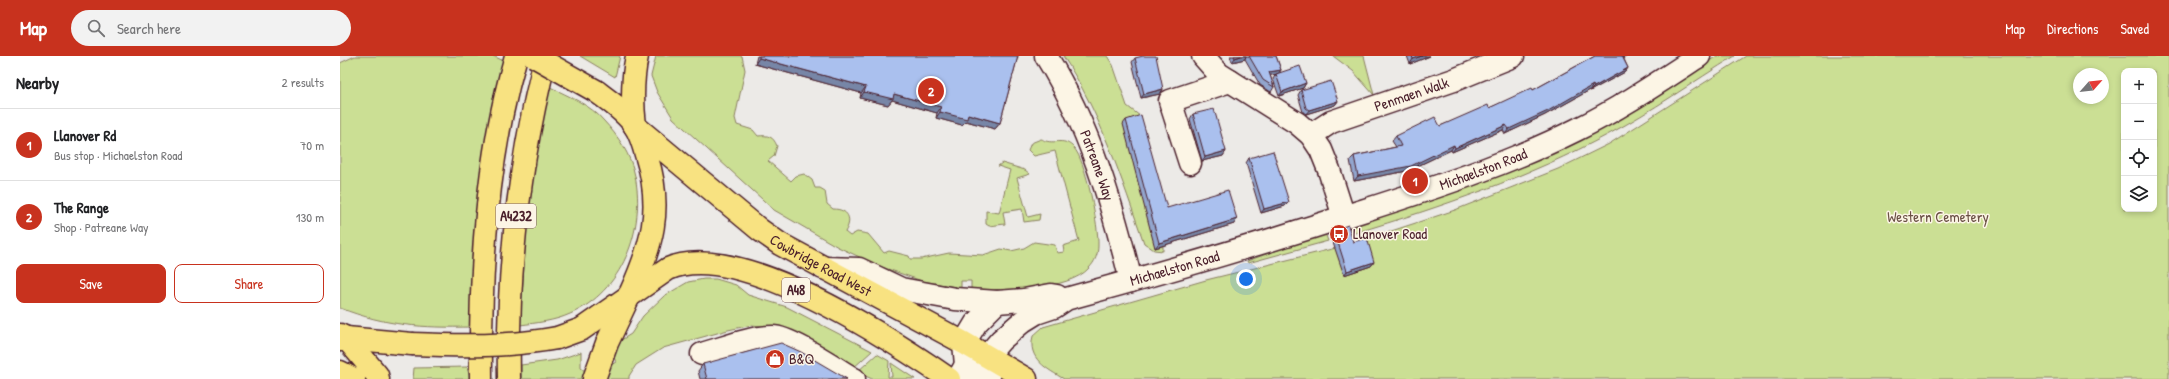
<!DOCTYPE html>
<html lang="en">
<head>
<meta charset="utf-8">
<style>
  :root { --surface:#fff; --page:#f2f2f2; --text:#202124; --muted:#757577; --line:#e0e0e0; --accent:#c8321e }
  body { margin:0; font-family:"Patrick Hand",sans-serif; background:var(--page); color:var(--text) }
  .controls { position:absolute; right:12px; top:12px; display:grid; overflow:hidden; border-radius:8px; box-shadow:0 2px 6px #0003 }
  .controls button { width:36px; height:36px; display:grid; place-items:center; padding:0; border:0; border-bottom:1px solid var(--line); background:var(--surface); color:var(--text); font:20px sans-serif }
  .compass { position:absolute; left:1733px; top:12px; width:36px; height:36px; border-radius:50%; background:var(--surface); box-shadow:0 2px 6px #0003; rotate:63deg }
  .you { position:absolute; left:906px; top:223px; width:14px; height:14px; margin:-10px; border:3px solid #fff; border-radius:50%; background:#1a73e8; box-shadow:0 0 0 6px #1a73e833 }
  .badge { display:grid; place-items:center; width:26px; height:26px; border-radius:50%; background:var(--accent); color:#fff; font-size:13px; font-weight:700 }
  .pin { position:absolute; translate:-50% -50%; border:2px solid #fff; box-shadow:0 1px 4px #0006 }
  .list { margin:0; padding:0; list-style:none }
  h2 { display:flex; justify-content:space-between; align-items:center; height:52px; margin:0; padding:0 16px; font-size:17px }
  h2 small { font-size:13px; font-weight:400; color:var(--muted) }
  .list li { display:grid; grid-template-columns:26px 1fr auto; gap:12px; align-items:center; box-sizing:border-box; height:72px; padding:0 16px; border-top:1px solid var(--line) }
  .list b { display:block; font-size:15px; white-space:nowrap }
  .list p { margin:0; font-size:13px; white-space:nowrap; color:var(--muted) }
  .list em { font-size:13px; font-style:normal; color:var(--muted) }
  .actions { display:flex; gap:8px; padding:12px 16px }
  .actions a { flex:1; padding:9px 0; border:1px solid var(--accent); border-radius:8px; text-align:center; font-size:14px; color:var(--accent) }
  .actions .main { background:var(--accent); color:#fff }
  .icon { flex:none; width:22px; height:22px; fill:none; stroke:currentColor; stroke-width:2; stroke-linecap:round; stroke-linejoin:round }
  .map { position:relative; flex:none; width:1829px; height:323px; overflow:hidden }
  header { display:flex; align-items:center; gap:24px; box-sizing:border-box; height:56px; padding:0 20px; background:var(--accent); color:#fff }
  header strong { font-size:19px }
  nav { display:flex; gap:22px; margin-inline-start:auto; font-size:14px }
  .search { width:280px; height:36px; background:var(--page); display:flex; align-items:center; gap:10px; box-sizing:border-box; padding:0 14px; border-radius:22px; color:var(--muted); font-size:15px }
  main { display:flex }
  aside { flex:1; background:var(--surface) }
  .map>svg:first-child { display:block }
  .green { fill:#cbdf94; stroke:#8a7f60; fill-rule:evenodd }
  .lines { fill:none; stroke-linecap:round; stroke-linejoin:round }
  .minor-casing { stroke:#4a1f2b; stroke-width:25 }
  .major-casing { stroke:#4a1f2b; stroke-width:25 }
  .highway-casing { stroke:#4a1f2b; stroke-width:25 }
  .minor { stroke:#fcf5e5; stroke-width:22 }
  .major { stroke:#f8e281; stroke-width:22 }
  .highway { stroke:#f8e281; stroke-width:22 }
  .highway-bridge-casing { stroke:#4a1f2b; stroke-width:25; stroke-linecap:butt }
  .highway-bridge { stroke:#f8e281; stroke-width:22 }
  .wall { fill:#92a5cd; stroke:#4a1f2b }
  .shaded-wall { fill:#7786a7; stroke:#4a1f2b }
  .building { fill:#aac0ee; stroke:#4a1f2b }
  .labels { text-anchor:middle; stroke-width:3; stroke-linejoin:round; paint-order:stroke }
  .shield { fill:#fcf5e5; stroke:#7f5f63; stroke-width:1 }
  .shield-label { font-size:14px; font-weight:bold; fill:#4a1f2b }
  .street-label { font-size:15px; fill:#4a1f2b; stroke:#fcf5e5 }
  .park-label { font-size:15px; fill:#6a4f45; stroke:#fcf5e5 }
  .poi-label { font-size:15px; fill:#4a1f2b; stroke:#fcf5e5; text-anchor:start }
</style>
</head>
<body>
<header>
<strong>Map</strong>
<div class="search"><svg class="icon" aria-label="search" viewBox="0 0 24 24"><circle cx="10" cy="10" r="6"/><path d="M15 15l6 6"/></svg>Search here</div>
<nav><a>Map</a><a>Directions</a><a>Saved</a></nav>
</header>
<main>
<aside>
<h2>Nearby<small>2 results</small></h2>
<ul class="list">
<li><span class="badge">1</span><div><b>Llanover Rd</b><p>Bus stop · Michaelston Road</p></div><em>70 m</em></li>
<li><span class="badge">2</span><div><b>The Range</b><p>Shop · Patreane Way</p></div><em>130 m</em></li>
</ul>
<div class="actions"><a class="main">Save</a><a>Share</a></div>
</aside>
<div class="map">
<svg width="1829" height="323" viewBox="0 0 1829 323">
  <rect width="100%" height="100%" fill="#eceae7"/>
  <filter id="ink" filterUnits="userSpaceOnUse"><feTurbulence type="fractalNoise" baseFrequency=".025" numOctaves="2"/><feDisplacementMap in="SourceGraphic" scale="8" xChannelSelector="R" yChannelSelector="G"/><feConvolveMatrix kernelMatrix="1 2 1 2 8 2 1 2 1" color-interpolation-filters="sRGB"/></filter>
  <g filter="url(#ink)">
    <path class="green" d="M15 0H153L164 5 142 119 134 176 131 271C83 272 46 270 0 252V7Z
      M240 0H280L275 21Z
      M316 0H402L405 14 395 62 397 69 413 74 418 80C428 79 433 80 437 90L434 100 428 105 451 125 456 120 464 118 472 124 475 132H480L485 135 487 148 493 153C508 153 513 163 505 176L510 180 517 176 528 178 544 197 549 195 569 200 570 203H581L609 197 643 199 661 193 671 195 684 192 694 186 715 189 717 197 724 196 723 190 739 185 715 95 694 100 688 94 691 87 701 83C703 83 704 85 706 85 716 88 724 81 734 92 746 105 759 171 758 190 758 198 755 206 749 212 729 235 660 235 631 233V225H621V232L582 225 539 210 498 191 434 154 333 62 317 36 311 20Z
      M723 0H767L773 9 787 50 800 60 823 183V195L814 194 804 187C782 124 760 56 723 0Z
      M993 0H1024L1034 39 1013 15Z
      M1377 0H1395C1353 26 1312 55 1269 78 1189 121 1101 151 1015 177L1012 170 1095 143 1262 73Z
      M1406 0H1829V323H724C707 313 687 303 693 280L703 271 866 224 1012 188 1115 154 1218 113 1269 88ZM1784 15H1814V153H1784ZM1739 18H1763V42H1739Z
      M210 31C228 40 251 49 264 65 278 80 291 99 295 120 306 173 282 236 230 258 215 265 196 267 180 269L187 164 194 108Z
      M662 107 685 114 690 118 677 122 688 161 700 158 699 164 684 166 682 153 663 156 665 168 649 170 646 168V155L659 157 670 114 658 110Z
      M985 177 988 185 908 207 907 205Z
      M364 223H376L396 229 408 239 447 251 532 295 512 313 430 271 412 269 388 274 323 292 296 309 289 320V323H265L271 309 276 306 273 299 278 286 291 278 303 260 324 240 348 226Z
      M241 296V312L245 315 244 323H181V309L217 304Z
      M537 298 549 305 548 321H552L551 307 575 323H532L517 316Z
      M127 311 131 323H73L74 312Z"/>
    <g class="lines">
      <defs>
        <g id="minor">
          <path id="s1" d="M706 0C749 69 772 147 791 225"/>
          <path d="M863 0 879 18 957 67 971 79 981 94 989 114 1004 161"/>
          <path id="s2" d="M971 79 991 66 1114 24 1173 0"/>
          <path d="M850 107 830 45 890 25"/>
          <path d="M483 212 519 213 561 233 615 243 657 246 684 244 711 239 717 240"/>
          <path d="M362 298C384 292 410 281 433 281 450 281 497 313 514 323"/>
          <path id="s3" d="M618 323 626 309 647 300 661 284 683 265 696 257 714 251 726 243C825 216 924 187 1022 155 1094 132 1168 108 1236 74 1279 53 1319 26 1359 0"/>
          <path d="M649 323 626 309 624 287 636 267 657 246"/>
        </g>
        <path id="major" d="M0 284 6 282 37 319 38 323
          M0 316 14 323
          M141 323C140 215 146 104 176 0
          M169 323C167 214 179 106 206 0
          M254 323 267 287 290 238"/>
        <g id="highway">
          <path d="M256 35C269 45 286 56 295 70 301 79 304 91 307 102 323 153 312 190 290 238"/>
          <path id="s4" d="M295 70 420 174 440 188 624 287 686 323"/>
          <path d="M295 70C292 46 292 24 297 0"/>
          <path d="M0 279 6 282 72 288"/>
          <path d="M217 282 242 273 328 213C397 182 552 284 609 323"/>
        </g>
      </defs>
      <use href="#minor" class="minor-casing"/>
      <use href="#major" class="major-casing"/>
      <use href="#highway" class="highway-casing"/>
      <use href="#minor" class="minor"/>
      <use href="#major" class="major"/>
      <use href="#highway" class="highway"/>
      <defs>
        <path id="highway-bridge" d="M194 0 256 35
          M72 288C121 290 169 291 217 282"/>
      </defs>
      <use href="#highway-bridge" class="highway-bridge-casing"/>
      <use href="#highway-bridge" class="highway-bridge"/>
    </g>
    <path class="wall" d="M417 0H678L660 67 655 73 626 65 622 69 596 62 597 57 552 44 548 49 520 42 521 37 415 8Z
      M890 0H936L941 14 938 18 966 27 963 32 939 40 933 23 936 18 930 19 934 31 931 36 920 29 905 3 892 6Z
      M1067 0H1090L1070 8Z
      M1255 0H1286L1283 1 1288 12 1285 16 1250 35V34L1205 59 1165 78 1163 74 1112 96 1111 94 1067 115 1014 125 1010 104 1014 100 1056 91 1052 85 1056 80 1100 70 1149 52 1193 34Z
      M795 2 823 33 820 38 801 42 792 6Z
      M961 34 998 45 995 49 966 58 963 56 958 39Z
      M853 58 886 95 883 100 862 105 850 63Z
      M786 64 827 152 894 168 815 192 783 68Z
      M909 102 945 150 921 157 906 107Z
      M994 174 1013 186 1034 206 1031 210 1004 219 990 178Z
      M363 308 507 323H360L358 315Z"/>
    <path class="shaded-wall" d="M901 0H906L905 3 892 6 895 2Z
      M1082 0H1090L1070 8 1073 3Z
      M419 2 526 31 521 37 415 8Z
      M1288 12 1285 16 1250 35 1254 31Z
      M941 14 938 18 926 20 929 16Z
      M966 27 963 32 939 40 942 36Z
      M1253 29 1250 34 1205 59 1165 78 1169 73Z
      M823 33 820 38 801 42 804 38Z
      M524 36 554 38 601 51 597 57 552 44 548 49 520 42Z
      M998 45 995 49 966 58 969 54Z
      M600 56 628 58 660 67 655 73 626 65 622 69 596 62Z
      M1166 69 1163 74 1112 96 1115 92Z
      M1114 89 1111 94 1067 115 1014 125 1018 120Z
      M886 95 883 100 862 105 865 101Z
      M949 146 945 150 921 157 924 153Z
      M897 163 894 168 815 192 819 187Z
      M1034 206 1031 210 1004 219 1007 215Z"/>
    <path class="building" d="M419 0H678L660 67 628 58 627 63 600 56 601 51 554 38 553 43 524 36 526 31 419 2Z
      M803 0H816L823 33 804 38 795 2Z
      M894 0H901L895 2Z
      M909 0H936L941 14 929 16 934 31 923 24Z
      M1072 0H1082L1073 3Z
      M1255 0H1282L1288 12 1254 31 1253 29 1208 55 1169 73 1166 69 1115 92 1114 89 1071 110 1018 120 1014 100 1061 90 1056 80 1095 61 1100 70 1148 49 1149 52 1192 32 1193 34Z
      M960 10 966 27 942 36 936 18Z
      M991 25 998 45 969 54 966 52 961 34Z
      M874 53 886 95 865 101 853 58Z
      M801 59 827 152 888 134 897 163 819 187 786 64Z
      M933 95 949 146 924 153 909 102Z
      M1008 169 1013 186 1027 182 1034 206 1007 215 994 174Z
      M441 287 461 296 507 323H367L363 308Z"/>
  </g>
  <defs>
    <symbol id="bus-disc" viewBox="-11 -11 22 22"><circle r="9.5" fill="#c8321e" stroke="#fcf5e5"/><path d="M-5-6H5V4H4V6H2V4H-2V6H-4V4H-5ZM-3.5-4V0h7V-4ZM-3.5 1.2v1.5H-2V1.2ZM2 1.2v1.5H3.5V1.2Z" fill="#fff"/></symbol>
    <symbol id="shop-disc" viewBox="-11 -11 22 22"><circle r="9.5" fill="#c8321e" stroke="#fcf5e5"/><path d="M-5-2.5h2.3a2.7 3.5 0 0 1 5.4 0H5L5.5 6h-11ZM-1.5-2.5h3a1.5 2.3 0 0 0-3 0Z" fill="#fff"/></symbol>
  </defs>
  <g fill-rule="evenodd">
    <use href="#bus-disc" x="988" y="167" width="22" height="22"/>
    <use href="#shop-disc" x="424" y="292" width="22" height="22"/>
  </g>
  <g class="labels">
    <g class="shield">
      <rect x="156" y="148" width="40" height="24" rx="3"/>
      <rect x="442" y="222" width="28" height="24" rx="3"/>
    </g>
    <g class="shield-label">
      <text x="176" y="165">A4232</text>
      <text x="456" y="239">A48</text>
    </g>
    <g class="street-label">
      <text dy="5" stroke="none"><textPath href="#s2" startOffset="109">Penmaen Walk</textPath></text>
      <text dy="5" stroke="none"><textPath href="#s1" startOffset="121">Patreane Way</textPath></text>
      <text dy="5" stroke="none"><textPath href="#s3" startOffset="575">Michaelston Road</textPath></text>
      <text dy="5" stroke="none"><textPath href="#s4" startOffset="233">Cowbridge Road West</textPath></text>
      <text dy="5" stroke="none"><textPath href="#s3" startOffset="251">Michaelston Road</textPath></text>
    </g>
    <g class="park-label">
      <text x="1598" y="166">Western Cemetery</text>
    </g>
    <g class="poi-label">
      <text x="1013" y="183">Llanover Road</text>
      <text x="449" y="308">B&amp;Q</text>
    </g>
  </g>
</svg>
<div class="controls">
<button>+</button>
<button>−</button>
<button><svg class="icon" aria-label="locate" viewBox="0 0 24 24"><circle cx="12" cy="12" r="6"/><path d="M12 2v4M12 18v4M2 12h4M18 12h4"/></svg></button>
<button><svg class="icon" aria-label="layers" viewBox="0 0 24 24"><path d="M12 4l9 5-9 5-9-5zM3 14l9 5 9-5"/></svg></button>
</div>
<svg class="compass" viewBox="-18 -18 36 36"><path d="M0-13l5 13h-10z" fill="#e53935"/><path d="M0 13l5-13h-10z" fill="#757577"/></svg>
<div class="you"></div>
<div class="pin badge" style="left:1075px;top:125px">1</div>
<div class="pin badge" style="left:591px;top:35px">2</div>
</div>
</main>
</body>
</html>
